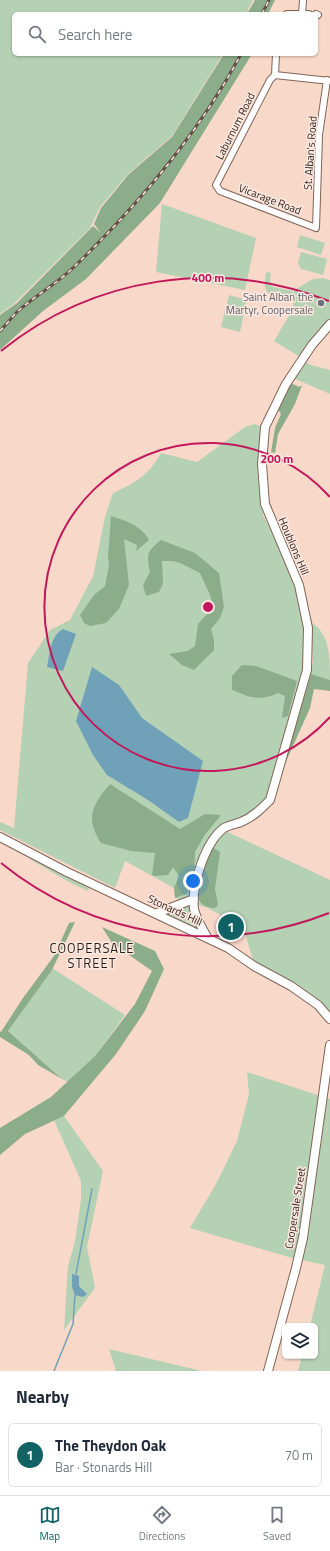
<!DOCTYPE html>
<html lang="en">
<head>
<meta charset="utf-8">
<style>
  :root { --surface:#fff; --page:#f6f6f7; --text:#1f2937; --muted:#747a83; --line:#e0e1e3; --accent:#116265 }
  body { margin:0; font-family:"Titillium Web",sans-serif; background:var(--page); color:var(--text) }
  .controls { position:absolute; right:12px; bottom:12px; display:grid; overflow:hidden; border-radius:6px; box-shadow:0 1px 3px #0004 }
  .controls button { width:36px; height:36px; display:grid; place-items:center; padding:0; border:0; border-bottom:1px solid var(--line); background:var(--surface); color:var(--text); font:20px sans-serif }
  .you { position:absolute; left:193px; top:881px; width:14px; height:14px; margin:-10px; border:3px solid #fff; border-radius:50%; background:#1a73e8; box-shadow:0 0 0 6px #1a73e833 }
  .badge { display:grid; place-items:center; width:26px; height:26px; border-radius:50%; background:var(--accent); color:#fff; font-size:13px; font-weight:700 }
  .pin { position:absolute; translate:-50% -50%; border:2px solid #fff; box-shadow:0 1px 4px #0006 }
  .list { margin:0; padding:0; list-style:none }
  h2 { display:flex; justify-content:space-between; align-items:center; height:52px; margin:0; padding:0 16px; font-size:17px }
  h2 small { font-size:13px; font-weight:400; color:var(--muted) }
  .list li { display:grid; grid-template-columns:26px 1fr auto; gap:12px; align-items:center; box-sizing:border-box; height:64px; margin:0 8px 8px; padding:0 8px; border:1px solid var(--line); border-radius:6px }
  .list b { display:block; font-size:15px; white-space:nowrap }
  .list p { margin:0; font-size:13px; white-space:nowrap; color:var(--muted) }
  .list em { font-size:13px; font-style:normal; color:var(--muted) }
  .icon { flex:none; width:22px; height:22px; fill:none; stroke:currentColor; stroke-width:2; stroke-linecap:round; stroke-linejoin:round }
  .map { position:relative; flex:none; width:330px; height:1371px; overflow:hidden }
  .search { position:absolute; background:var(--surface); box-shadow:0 1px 3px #0004; left:12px; right:12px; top:12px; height:44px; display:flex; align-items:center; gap:10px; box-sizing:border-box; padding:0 14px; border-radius:6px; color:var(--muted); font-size:15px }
  .sheet { height:124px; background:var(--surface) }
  nav { display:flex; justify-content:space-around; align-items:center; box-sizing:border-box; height:56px; border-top:1px solid var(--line); background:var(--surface); font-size:11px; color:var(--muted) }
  nav a { display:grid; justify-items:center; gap:2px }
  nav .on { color:var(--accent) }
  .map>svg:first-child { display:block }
  .green { fill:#b5d1b4 }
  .forest { fill:#8bad8a }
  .water { fill:#6fa2b8 }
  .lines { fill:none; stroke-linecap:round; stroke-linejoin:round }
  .stream { stroke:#6fa2b8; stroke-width:1.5 }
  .minor-casing { stroke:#816558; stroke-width:8 }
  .tertiary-casing { stroke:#816558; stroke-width:10 }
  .minor { stroke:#fff; stroke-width:6 }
  .tertiary { stroke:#fff; stroke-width:8 }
  .rail-casing { stroke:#635149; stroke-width:3 }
  .rail { stroke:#fce8df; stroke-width:1.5; stroke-dasharray:4.5; stroke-linecap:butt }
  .ring { fill:none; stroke:#c2185b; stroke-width:2 }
  .worship-dot { fill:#6b7280; stroke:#fce8df; stroke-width:1.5 }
  .labels { text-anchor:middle; stroke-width:3; stroke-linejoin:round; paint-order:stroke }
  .street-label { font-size:11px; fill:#2b1f1a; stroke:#fce8df }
  .worship-label { font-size:11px; fill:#5b616d; stroke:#fce8df; text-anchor:end }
  .quarter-label { font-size:13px; letter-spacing:1px; fill:#2b1f1a; stroke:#fce8df }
  .centre { fill:#c2185b; stroke:#fce8df; stroke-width:2 }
  .ring-label { font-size:12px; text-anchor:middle; font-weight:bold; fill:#c2185b; stroke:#fce8df; stroke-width:3; stroke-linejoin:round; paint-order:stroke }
</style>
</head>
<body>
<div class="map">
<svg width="330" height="1371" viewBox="0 0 330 1371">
  <rect width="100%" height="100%" fill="#f8d8c9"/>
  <path class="green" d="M0 0H253L246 14H14V54H223L172 136 129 173 100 207 90 228 15 303 0 314Z
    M162 204 256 238 245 290 156 272Z
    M300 235 325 243 321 255 297 247Z
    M301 252 327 259 323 275 301 269 298 263Z
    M266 272 271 273 270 281 273 287 293 291 292 300 268 293C263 287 265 279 266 272Z
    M322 278 330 280V321L319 329 300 357 274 341 293 309 294 290 313 279Z
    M229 295 247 300 240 332 221 327Z
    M304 361 311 365 330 370V394L293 378Z
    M254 424 261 426 259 460 263 515 282 552 294 580 307 624V657L269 798 262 807 226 831 330 880V1012L254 963 243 927 208 908 175 898 174 888 125 861 115 888 0 830V822L14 828 28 663 50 630 70 620 93 576 105 517 113 493C135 483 149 475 161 453L197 462 245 427Z
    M311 622C330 634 330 657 330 680L310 674 313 662Z
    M28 858 49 865 90 885 88 891 67 881Z
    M186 905 192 909 201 931 163 913Z
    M52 968 125 1015 95 1056 68 1082 62 1079 8 1031Z
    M247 1072 330 1099V1371H298L302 1356H315V1326H310L325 1265 292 1258 190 1228 216 1184 237 1141 249 1094Z
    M64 1116 103 1171 87 1247 95 1288 64 1330 68 1266 75 1241 81 1200V1181L54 1120Z
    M109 1349 202 1371H116Z"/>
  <path class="forest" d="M255 0H275L268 14H247Z
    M224 54H252L160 203 86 279 43 311 0 350V315L17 303 93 226 101 233 94 224 101 208 129 174 172 137Z
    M291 383 299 387 302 385 295 404 278 434 275 453 271 452 275 428 281 414 277 408Z
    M111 516C126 521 141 525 149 540L136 551 137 545 124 539 129 585 119 609 106 623 90 626 84 623 80 615 94 595 105 586 109 565 108 558Z
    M161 540 195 553 219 573 224 607 220 618 211 629 214 640V650L194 670 182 665 169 654 188 651 195 646 198 624 213 607 210 595 200 573 180 563 172 561H162L163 584 159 592 146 596 143 585 150 572C146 553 147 552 161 540Z
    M242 665 256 666 297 681 288 716 282 718 285 696 278 693C259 702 250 697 232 690V676Z
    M311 674 330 680V691L314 689 310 708 284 766Z
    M110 784 180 829 205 814 221 815 204 836 195 852 194 874 187 894 175 898 174 888 179 876 173 867 168 875 155 876 152 875 155 853 131 851 101 843C85 818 92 805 110 784Z
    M212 847 220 852 215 889 218 905 215 908C206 908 199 904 197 895L209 849Z
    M75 922 52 970 8 1031 62 1079 38 1065 29 1055 0 1037V1031L1 1032 23 998 54 956 69 923Z
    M102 927 155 951 164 969 145 1011 116 1054 64 1116 25 1134 0 1155V1128L51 1097 95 1056 135 1004 152 971 112 943Z"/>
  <path class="water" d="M63 629 76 634 63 671 47 667C50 653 50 636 63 629Z
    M92 667 119 685 142 718 203 761 188 818 179 822 148 800 107 775 93 755 76 721Z
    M72 1274 79 1276V1286L87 1294 83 1297 75 1295 72 1287Z"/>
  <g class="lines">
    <path class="stream" d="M76 1274 92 1189
      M54 1371 73 1324 75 1295"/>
    <defs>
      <path id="minor" d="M287 14H309
        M302 14 303 0
        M316 14 318 15
        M275 75 270 80 216 185 220 191 316 228 319 135 327 80
        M275 75 330 81
        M275 75 276 54"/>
      <path id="tertiary" d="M0 837 67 872 228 948 254 966 291 986 318 1005 330 1019
        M157 913 194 899
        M207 937C202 928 196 918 194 909 191 886 205 842 224 828 229 825 236 824 241 822 253 817 261 809 270 800L307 670 308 628 299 585 265 504 262 464 265 427 286 384 312 345 330 324
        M268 1371 296 1268 303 1238 330 1045"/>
    </defs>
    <use href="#minor" class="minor-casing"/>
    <use href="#tertiary" class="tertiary-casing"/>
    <use href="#minor" class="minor"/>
    <use href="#tertiary" class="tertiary"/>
    <defs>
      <path id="rail" d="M262 14 269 0
        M0 331C6 325 12 317 18 311 36 295 58 283 75 266 140 203 199 133 241 54"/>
    </defs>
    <use href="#rail" class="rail-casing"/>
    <use href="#rail" class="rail"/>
  </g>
  <g class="ring">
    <path d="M330 717A164 164 0 1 1 330 497"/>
    <path d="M329 913A329 329 0 0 1 1 863M1 351A329 329 0 0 1 329 301"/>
  </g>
  <circle class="worship-dot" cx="321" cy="303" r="4"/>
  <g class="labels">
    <g class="street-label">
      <text transform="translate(235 126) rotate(-63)" y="4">Laburnum Road</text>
      <text transform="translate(310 153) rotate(-86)" y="4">St. Alban's Road</text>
      <text transform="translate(270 199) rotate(21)" y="4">Vicarage Road</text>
      <text transform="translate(294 546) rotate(67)" y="4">Houblons Hill</text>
      <text transform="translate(175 910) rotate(25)" y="4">Stonards Hill</text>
      <text transform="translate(295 1208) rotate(-81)" y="4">Coopersale Street</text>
    </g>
    <g class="worship-label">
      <text x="313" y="301">Saint Alban the<tspan x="313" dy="13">Martyr, Coopersale</tspan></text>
    </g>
    <g class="quarter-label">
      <text x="92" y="953">COOPERSALE<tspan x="92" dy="15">STREET</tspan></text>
    </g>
  </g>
  <circle cx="208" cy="607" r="6" class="centre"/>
  <g class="ring-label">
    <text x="208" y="282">400 m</text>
    <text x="277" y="463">200 m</text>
  </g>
</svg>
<div class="controls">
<button><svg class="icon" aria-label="layers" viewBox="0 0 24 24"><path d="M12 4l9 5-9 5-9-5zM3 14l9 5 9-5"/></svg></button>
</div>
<div class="you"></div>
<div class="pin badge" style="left:231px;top:927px">1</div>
<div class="search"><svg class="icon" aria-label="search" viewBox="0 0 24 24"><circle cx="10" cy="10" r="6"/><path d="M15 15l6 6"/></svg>Search here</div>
</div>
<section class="sheet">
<h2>Nearby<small></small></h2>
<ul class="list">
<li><span class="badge">1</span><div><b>The Theydon Oak</b><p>Bar · Stonards Hill</p></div><em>70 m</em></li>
</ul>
</section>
<nav>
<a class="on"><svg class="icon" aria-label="map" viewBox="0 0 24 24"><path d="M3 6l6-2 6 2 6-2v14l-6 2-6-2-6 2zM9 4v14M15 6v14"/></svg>Map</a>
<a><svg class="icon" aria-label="directions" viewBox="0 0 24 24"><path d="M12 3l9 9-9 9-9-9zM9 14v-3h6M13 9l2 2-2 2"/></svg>Directions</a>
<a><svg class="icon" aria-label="saved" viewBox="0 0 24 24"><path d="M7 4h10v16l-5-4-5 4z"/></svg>Saved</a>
</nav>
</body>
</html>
